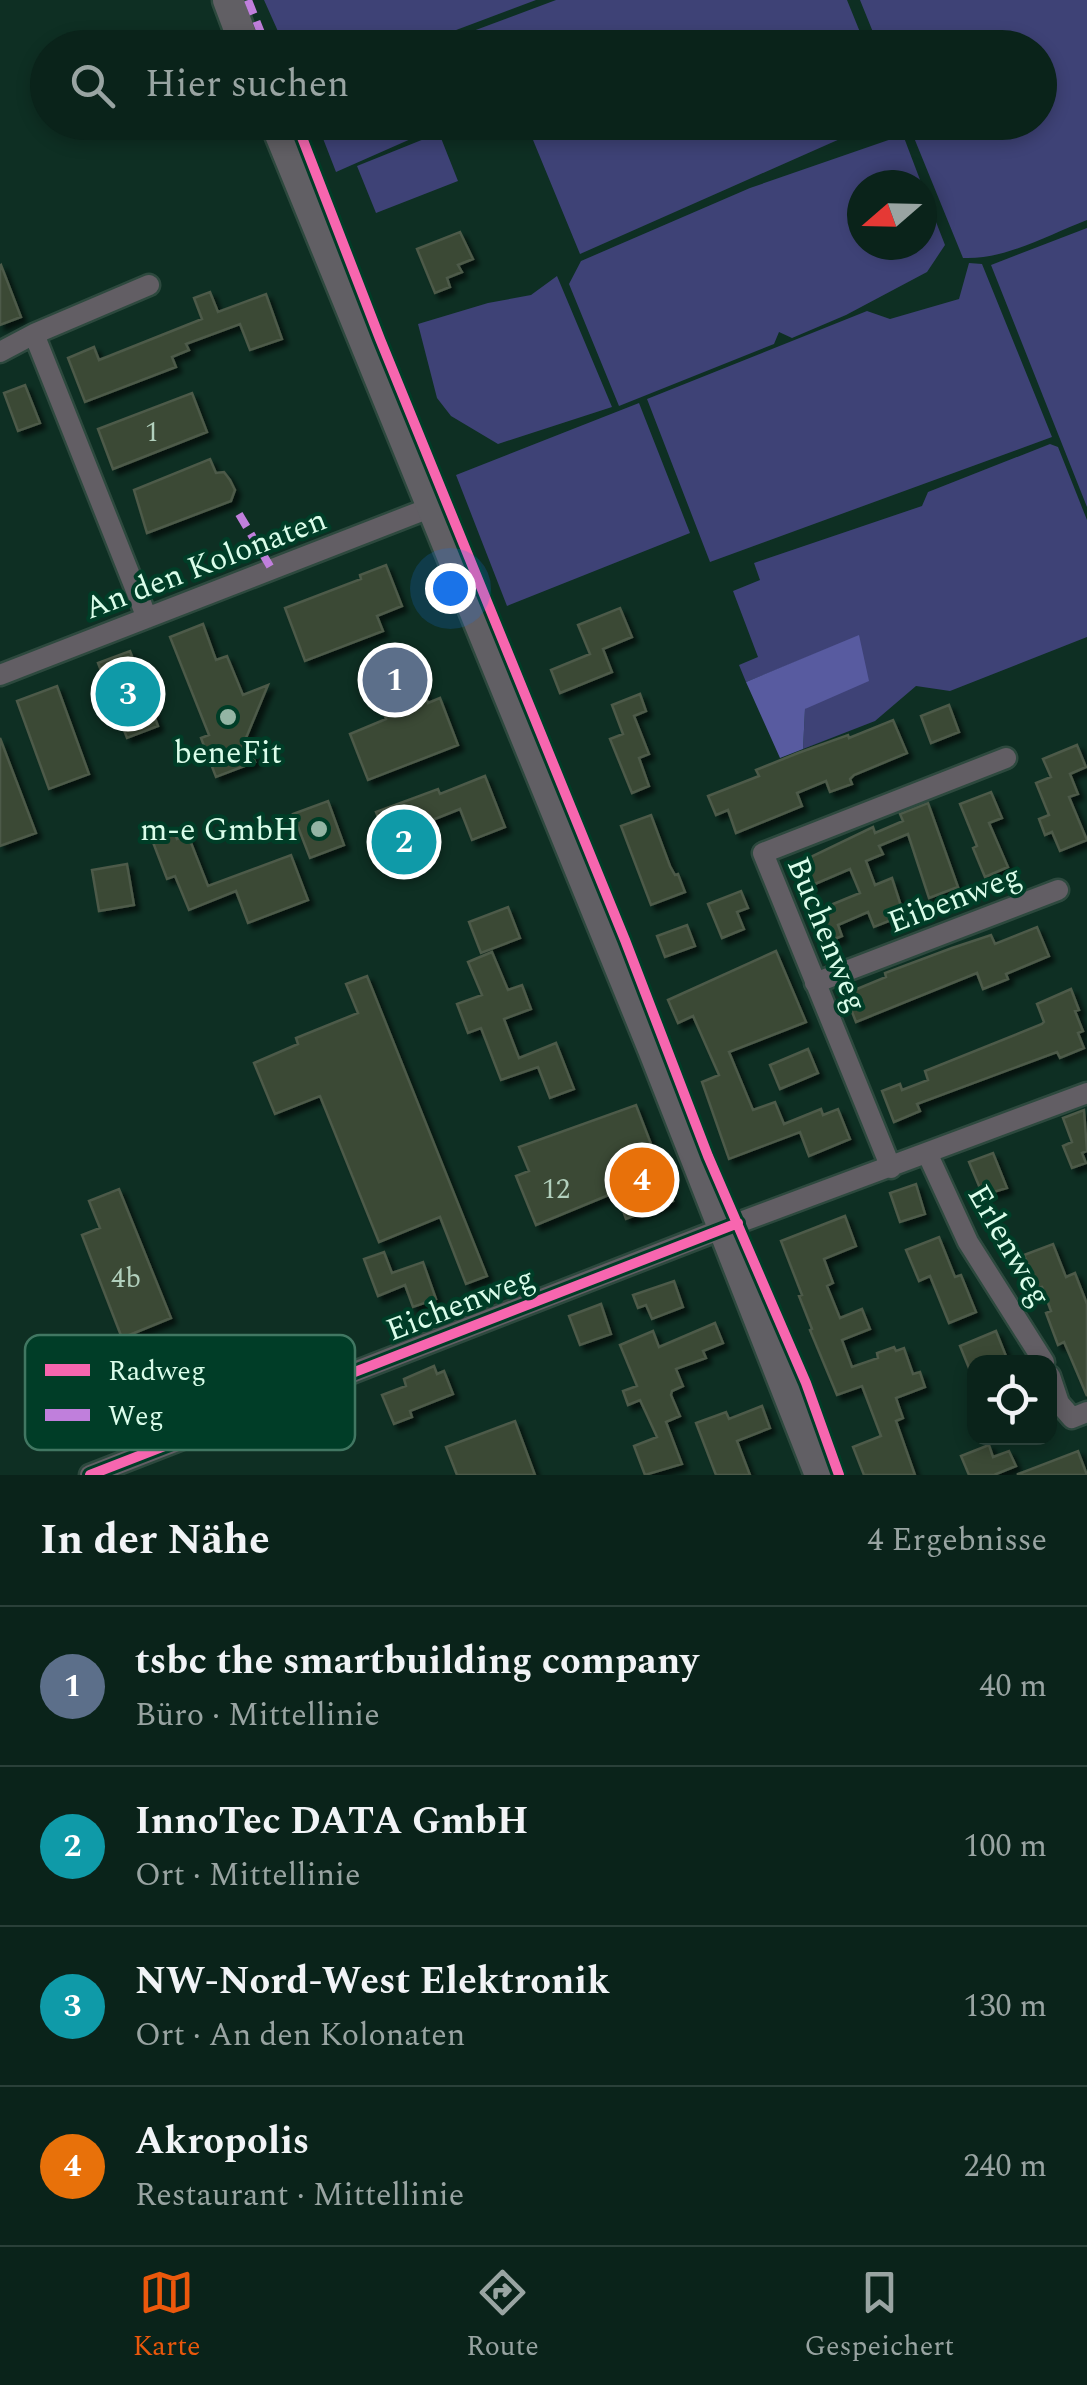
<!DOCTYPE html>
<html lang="de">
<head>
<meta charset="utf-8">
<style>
  :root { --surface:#0a231a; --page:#182f27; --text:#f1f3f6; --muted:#99a4a2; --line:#2a4039; --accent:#ea580c }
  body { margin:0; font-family:Spectral,serif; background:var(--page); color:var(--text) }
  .controls { position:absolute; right:30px; bottom:30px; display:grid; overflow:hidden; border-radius:20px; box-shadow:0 5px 15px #0003 }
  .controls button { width:90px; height:90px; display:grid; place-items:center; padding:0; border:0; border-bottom:2px solid var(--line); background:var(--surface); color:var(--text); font:50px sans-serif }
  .compass { position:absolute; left:847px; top:170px; width:90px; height:90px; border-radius:50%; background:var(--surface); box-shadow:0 5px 15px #0003; rotate:250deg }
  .you { position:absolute; left:450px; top:588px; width:35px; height:35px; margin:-25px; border:8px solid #fff; border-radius:50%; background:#1a73e8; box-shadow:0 0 0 15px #1a73e833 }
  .badge { display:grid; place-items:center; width:65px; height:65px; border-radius:50%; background:var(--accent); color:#fff; font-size:32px; font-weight:700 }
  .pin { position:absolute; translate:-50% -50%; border:5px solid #fff; box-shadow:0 2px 10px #0006 }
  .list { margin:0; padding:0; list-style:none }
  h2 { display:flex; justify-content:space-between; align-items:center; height:130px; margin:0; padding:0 40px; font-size:42px }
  h2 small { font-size:32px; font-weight:400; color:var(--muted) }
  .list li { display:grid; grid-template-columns:65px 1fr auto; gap:30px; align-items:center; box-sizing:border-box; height:160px; padding:0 40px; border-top:2px solid var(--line) }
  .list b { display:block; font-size:38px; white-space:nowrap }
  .list p { margin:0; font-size:32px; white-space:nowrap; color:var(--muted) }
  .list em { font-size:32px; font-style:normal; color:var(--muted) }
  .icon { flex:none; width:55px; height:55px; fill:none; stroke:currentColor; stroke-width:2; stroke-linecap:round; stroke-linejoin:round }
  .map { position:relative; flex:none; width:1087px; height:1475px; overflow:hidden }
  .search { position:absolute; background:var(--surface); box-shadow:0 5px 15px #0003; left:30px; right:30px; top:30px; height:110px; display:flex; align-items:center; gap:25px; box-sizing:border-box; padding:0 35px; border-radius:55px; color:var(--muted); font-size:38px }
  .sheet { height:770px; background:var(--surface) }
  nav { display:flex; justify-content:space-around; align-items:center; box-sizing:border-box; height:140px; border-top:2px solid var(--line); background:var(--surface); font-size:28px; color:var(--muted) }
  nav a { display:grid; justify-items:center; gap:5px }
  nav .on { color:var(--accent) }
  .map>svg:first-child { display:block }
  .green { fill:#3e4276 }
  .forest { fill:#585ba0 }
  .building { fill:#3b4a36; stroke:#4d5a48; stroke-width:2.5; filter:url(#shadow) }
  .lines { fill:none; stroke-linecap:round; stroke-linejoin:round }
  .street-casing { stroke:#2d493e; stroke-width:25 }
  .secondary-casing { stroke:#2d493e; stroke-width:35 }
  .street { stroke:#625e64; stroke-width:20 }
  .secondary { stroke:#615f64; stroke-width:30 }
  .quiet { stroke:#c07fdc; stroke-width:8; stroke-dasharray:15 8; stroke-linecap:butt }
  .cycleway-casing { stroke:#003d27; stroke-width:16 }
  .cycleway { stroke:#f766af; stroke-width:10 }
  .poi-dot { fill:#93b5a4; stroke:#003d27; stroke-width:4 }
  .labels { text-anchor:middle; stroke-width:8; stroke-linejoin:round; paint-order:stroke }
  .number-label { font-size:28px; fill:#b2d0bd }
  .street-label { font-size:32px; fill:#dafdea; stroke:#003d27 }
  .poi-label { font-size:32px; fill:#dafdea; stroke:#003d27 }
  .key { fill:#003d27; stroke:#417762; stroke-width:2.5 }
  .key-label { font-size:28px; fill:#dafdea }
</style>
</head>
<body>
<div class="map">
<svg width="1087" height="1475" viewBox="0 0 1087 1475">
  <defs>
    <filter id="shadow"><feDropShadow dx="5" dy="5" stdDeviation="2.5" flood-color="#0009"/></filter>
  </defs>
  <rect width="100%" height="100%" fill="#0e2f23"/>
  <path class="green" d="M264 0H536L411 47H285Z
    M556 0H847L866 47H430Z
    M860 0H1087V220C1048 235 1005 260 963 258L908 123 1040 122V48L879 47Z
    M317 123H447L336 172Z
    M526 123H876L580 254Z
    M439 133 458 181 376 213 357 166Z
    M903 135 922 185H862V245H922V186L945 245 927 272 846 315 792 338 779 332 774 344 619 406 569 284 581 261 750 188Z
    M1087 228V507L991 265Z
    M969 263 982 264 1052 437 710 562 647 399 867 311 890 319 959 299Z
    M557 276 612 407 498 444 451 416 437 398 418 324 488 303 531 295Z
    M639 403 690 533 507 606 456 475Z
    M1050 444 1058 447 1087 520V637L950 691 916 686 875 721 803 749 805 709 859 636 746 682 739 665 758 657 733 591 760 580 754 563 922 506 928 492Z"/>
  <path class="forest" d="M859 635 869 681 805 709 803 749 780 758 746 682Z"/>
  <path class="building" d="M460 232 473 259 458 265 462 272 447 278 450 287 435 293 417 249Z
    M1 265 21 317 0 325V266Z
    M210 292 218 312 266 294 282 339 250 350 240 324 186 344 189 350 172 357 176 367 85 402 68 358 94 347 99 360 202 319 194 298Z
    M25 385 40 423 18 431 4 393Z
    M192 393 207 432 113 469 98 429Z
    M210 459 216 473 224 472 230 480 235 490 231 501 147 533 134 490Z
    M386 565 402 606 377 616 383 631 305 661 285 608 361 579 360 575Z
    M620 608 632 637 603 649 612 672 560 693 551 670 590 654 578 625Z
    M203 624 216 660 227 656 243 695 268 685 246 738 255 762 216 777 201 738 209 735 170 637Z
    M130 651 158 726 127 738 98 663Z
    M410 656 428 703 440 698 458 745 368 780 350 734 386 719 368 673Z
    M57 686 89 774 49 789 17 701Z
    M640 694 646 711 634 716 649 754 639 758 649 786 632 793 610 739 623 734 612 705Z
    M949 705 959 732 931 743 921 716Z
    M893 720 907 753 854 775 850 779 852 784 830 792 826 781 797 793 802 806 736 833 728 810 716 815 708 796 759 776 756 770 798 753 848 735 849 738Z
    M0 738 36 833 0 846Z
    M1077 745 1086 767 1070 774 1078 794 1069 797 1087 840 1060 851 1052 832 1045 835 1039 819 1049 815 1036 783 1051 777 1043 759Z
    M485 776 505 827 472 840 460 809 415 827 426 858 398 869 376 812 438 789 440 794Z
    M991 792 1002 818 989 823 1008 867 985 877 973 848 977 846 960 804Z
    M328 801 344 845 310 858 293 814Z
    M928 803 958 887 929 898 908 834 879 846 883 854 866 861 875 885 892 878 904 915 874 927 868 912 838 925 842 936 823 944 811 913 860 893 850 869 808 887 798 863 873 827 875 833 903 821 900 814Z
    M651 815 670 866 675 875 678 874 685 892 651 905 621 826Z
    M173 829 177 839 188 835 208 886 291 855 308 900 248 923 236 891 189 910 175 876 167 879 151 837Z
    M127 864 134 905 99 911 92 870Z
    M741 891 748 908 737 912 744 929 722 938 708 904Z
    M508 907 520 938 481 953 469 922Z
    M687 925 695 946 665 957 657 936Z
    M1037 927 1049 956 1006 974 1008 979 983 989 977 973 856 1022 845 994 886 977 885 973 952 948 991 935 995 944Z
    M776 951 806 1022 729 1052 753 1110 775 1102 784 1124 821 1109 823 1115 838 1109 850 1139 809 1156 800 1132 729 1159 702 1082 719 1075 693 1016 678 1023 668 1000Z
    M492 952 508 990 522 985 531 1009 504 1019 519 1058 556 1043 574 1089 550 1098 538 1067 501 1080 481 1028 468 1033 457 1004 482 995 468 962Z
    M367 976 487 1276 466 1284 440 1217 379 1242 320 1096 275 1114 254 1063 298 1044 296 1038 358 1013 346 984Z
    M1071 989 1079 1010 1075 1011 1083 1031 1078 1033 1084 1048 1060 1058 1057 1052 917 1104 920 1111 894 1122 882 1091 900 1084 902 1090 928 1080 925 1071 1042 1024 1044 1022 1037 1004Z
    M808 1049 818 1073 780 1089 770 1065Z
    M636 1105 673 1201 626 1219 616 1192 536 1225 516 1176 529 1171 519 1147Z
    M1084 1110 1087 1151 1082 1153 1086 1163 1072 1168 1063 1146 1072 1142 1063 1118Z
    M993 1153 1007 1188 987 1194 986 1191 982 1193 969 1162Z
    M916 1184 925 1214 900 1222 890 1193Z
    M119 1189 171 1318 122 1338 82 1235 100 1228 89 1201Z
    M845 1216 856 1246 824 1259 833 1283 827 1286 840 1318 862 1309 870 1329 842 1340 852 1367 878 1358 877 1353 894 1347 896 1351 904 1348 913 1374 920 1372 925 1387 896 1398 903 1418 896 1421 915 1475H864L853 1447 881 1436 862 1386 837 1395 810 1330 812 1329 799 1296 802 1295 781 1241Z
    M939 1237 955 1277 961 1275 976 1312 949 1323 930 1276 919 1281 906 1250Z
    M1053 1244 1066 1277 1075 1273 1087 1304V1396L1064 1342 1058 1345 1046 1313 1051 1311 1042 1287 1037 1288 1024 1255Z
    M384 1252 392 1273 423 1262 436 1299 413 1307 405 1285 378 1296 364 1259Z
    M674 1281 683 1307 652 1319 646 1305 638 1308 633 1295Z
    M601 1304 611 1334 580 1345 569 1316Z
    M715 1323 723 1343 703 1351 706 1358 676 1369 683 1386 672 1391 671 1395 680 1416 666 1422 682 1464 645 1475 634 1446 657 1437 640 1400 628 1405 623 1391 637 1386 620 1345 653 1331 659 1347Z
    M996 1331 1006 1356 990 1362H974L969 1368 960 1346Z
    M434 1366 437 1374 444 1371 453 1394 410 1411 412 1417 394 1424 382 1395 406 1386 404 1379Z
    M762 1406 770 1428 737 1441 750 1475H716L696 1423 726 1412 729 1419Z
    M515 1421 535 1475H457L446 1447Z
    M989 1445 993 1457 1009 1451 1016 1466 994 1475H969L961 1456Z
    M1078 1451 1087 1475H1018V1474Z"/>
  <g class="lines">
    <defs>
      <path id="street" d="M0 352 34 334
        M147 618 34 334 149 285
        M0 675 432 507
        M815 983 1058 890
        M928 1155 968 1242 1044 1362
        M891 1168 763 853 1006 758
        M1050 1376 1059 1403 1072 1418 1087 1412
        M90 1475 711 1233 1087 1093"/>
      <path id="secondary" d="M228 0 246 48
        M275 122 653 1049 820 1475"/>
    </defs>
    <use href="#street" class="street-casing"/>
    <use href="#secondary" class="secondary-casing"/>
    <use href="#street" class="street"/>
    <use href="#secondary" class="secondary"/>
    <path class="quiet" d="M248 0 267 48
      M239 514 271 568"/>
    <defs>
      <path id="cycleway" d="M296 122 380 339 625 940 708 1156 806 1383 839 1475
        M90 1475 738 1223"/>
    </defs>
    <use href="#cycleway" class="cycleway-casing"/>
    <use href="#cycleway" class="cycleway"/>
  </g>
  <g class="poi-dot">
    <circle cx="228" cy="717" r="10"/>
    <circle cx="319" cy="829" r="10"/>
  </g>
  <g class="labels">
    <g class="number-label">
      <text x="152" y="441">1</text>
      <text x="556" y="1198">12</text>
      <text x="126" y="1287">4b</text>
    </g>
    <g class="street-label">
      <text transform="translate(205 563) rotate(-21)" y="11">An den Kolonaten</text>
      <text transform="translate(954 898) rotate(-21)" y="11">Eibenweg</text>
      <text transform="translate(828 934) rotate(68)" y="11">Buchenweg</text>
      <text transform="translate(1010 1245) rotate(60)" y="11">Erlenweg</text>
      <text transform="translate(460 1303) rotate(-21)" y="11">Eichenweg</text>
    </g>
    <g class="poi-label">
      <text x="228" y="763">beneFit</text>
      <text x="299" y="840" text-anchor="end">m-e GmbH</text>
    </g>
  </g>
  <rect x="25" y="1335" width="330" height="115" rx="15" class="key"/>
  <rect x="45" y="1364" width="45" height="12" fill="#f766af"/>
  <rect x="45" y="1409" width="45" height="12" fill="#c07fdc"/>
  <g class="key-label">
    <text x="108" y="1380">Radweg</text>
    <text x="108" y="1425">Weg</text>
  </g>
</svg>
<div class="controls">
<button><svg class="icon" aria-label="locate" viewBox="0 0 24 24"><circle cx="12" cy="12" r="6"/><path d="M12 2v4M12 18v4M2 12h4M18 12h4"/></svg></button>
</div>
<svg class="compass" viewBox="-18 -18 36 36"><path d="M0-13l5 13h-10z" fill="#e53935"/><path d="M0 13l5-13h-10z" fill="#99a4a2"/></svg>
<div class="you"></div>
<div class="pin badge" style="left:395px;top:680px;background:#5c6f8a">1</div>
<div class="pin badge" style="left:404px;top:842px;background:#0f9aa8">2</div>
<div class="pin badge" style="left:128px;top:694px;background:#0f9aa8">3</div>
<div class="pin badge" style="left:642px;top:1180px;background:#e8710a">4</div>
<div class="search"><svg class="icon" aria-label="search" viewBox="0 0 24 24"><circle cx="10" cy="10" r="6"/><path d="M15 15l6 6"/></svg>Hier suchen</div>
</div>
<section class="sheet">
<h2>In der Nähe<small>4 Ergebnisse</small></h2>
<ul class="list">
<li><span class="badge" style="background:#5c6f8a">1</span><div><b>tsbc the smartbuilding company</b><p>Büro · Mittellinie</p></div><em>40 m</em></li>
<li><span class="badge" style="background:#0f9aa8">2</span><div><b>InnoTec DATA GmbH</b><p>Ort · Mittellinie</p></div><em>100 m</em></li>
<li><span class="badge" style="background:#0f9aa8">3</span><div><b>NW-Nord-West Elektronik</b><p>Ort · An den Kolonaten</p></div><em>130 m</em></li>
<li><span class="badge" style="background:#e8710a">4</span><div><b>Akropolis</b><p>Restaurant · Mittellinie</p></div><em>240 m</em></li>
</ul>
</section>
<nav>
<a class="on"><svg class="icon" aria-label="map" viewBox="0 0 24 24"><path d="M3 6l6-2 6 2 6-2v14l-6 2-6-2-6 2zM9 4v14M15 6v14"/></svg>Karte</a>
<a><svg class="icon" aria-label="directions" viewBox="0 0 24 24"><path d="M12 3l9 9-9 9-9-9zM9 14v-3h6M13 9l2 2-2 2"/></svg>Route</a>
<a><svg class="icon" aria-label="saved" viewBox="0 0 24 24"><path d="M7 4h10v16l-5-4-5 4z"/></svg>Gespeichert</a>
</nav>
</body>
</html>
